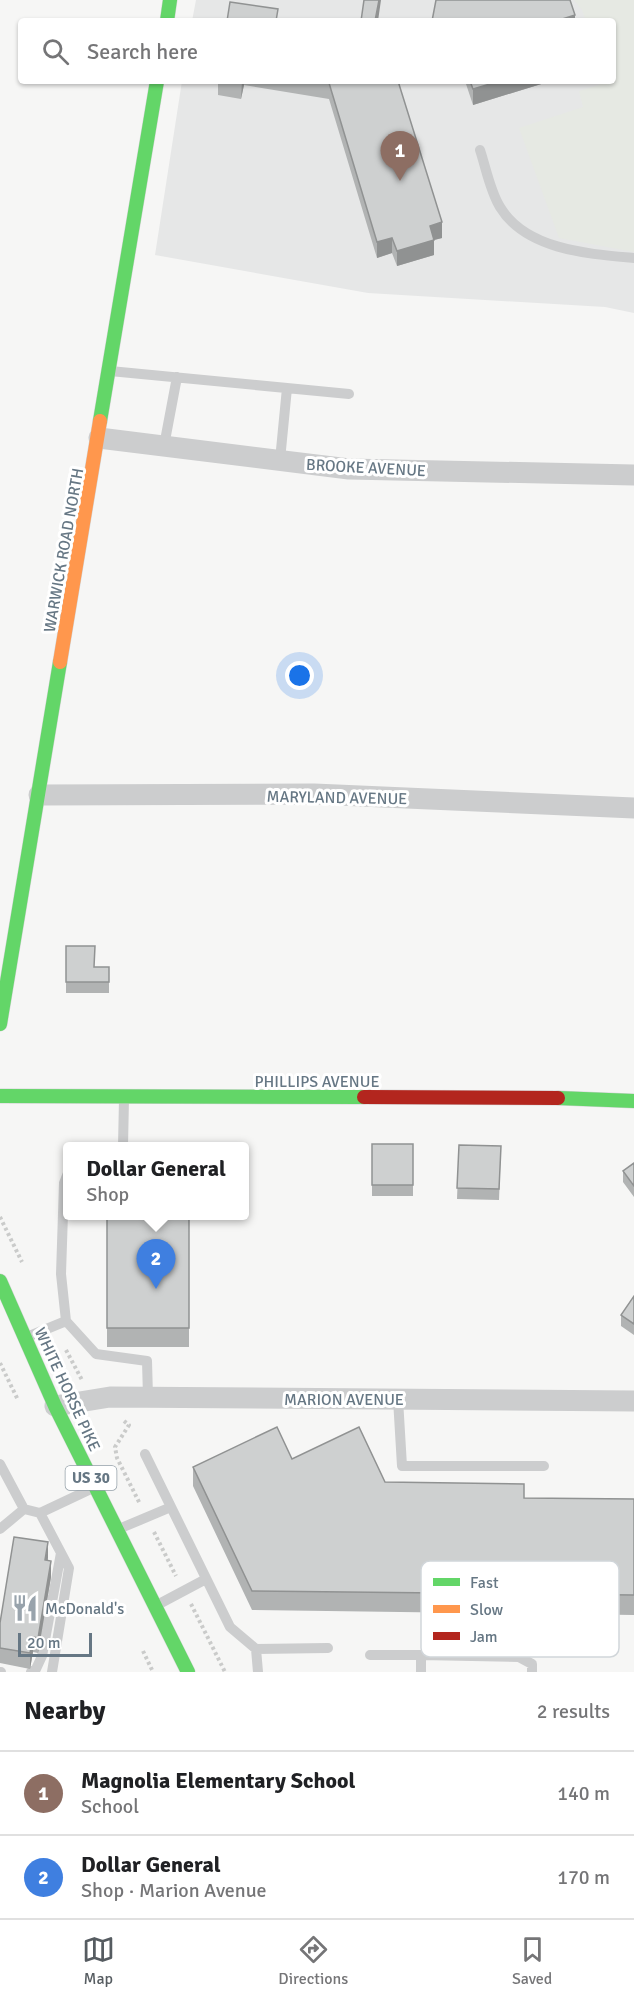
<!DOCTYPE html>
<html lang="en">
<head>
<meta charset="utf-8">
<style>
  :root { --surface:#fff; --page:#f6f6f6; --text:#202124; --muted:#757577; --line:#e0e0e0; --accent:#565c61 }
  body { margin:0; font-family:Signika,sans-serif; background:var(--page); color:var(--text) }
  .scale { position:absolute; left:18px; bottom:15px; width:74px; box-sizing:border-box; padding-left:6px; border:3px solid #667784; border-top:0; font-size:16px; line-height:21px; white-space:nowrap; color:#667784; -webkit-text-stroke:4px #fff; paint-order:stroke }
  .you { position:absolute; left:300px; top:676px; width:21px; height:21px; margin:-15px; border:4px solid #fff; border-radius:50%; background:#1a73e8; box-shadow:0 0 0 9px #1a73e833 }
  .badge { display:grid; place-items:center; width:39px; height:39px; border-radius:50%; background:var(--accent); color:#fff; font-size:20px; font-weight:700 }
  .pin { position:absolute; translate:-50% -50px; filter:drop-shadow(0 2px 3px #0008) }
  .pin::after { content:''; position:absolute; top:32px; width:21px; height:18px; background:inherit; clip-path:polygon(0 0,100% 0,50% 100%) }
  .popup { position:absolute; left:63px; top:1142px; width:186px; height:78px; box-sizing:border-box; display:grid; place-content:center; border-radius:6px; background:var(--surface); filter:drop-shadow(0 2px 4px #0005); font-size:20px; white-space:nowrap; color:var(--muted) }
  .popup b { font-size:22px; color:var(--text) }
  .popup::after { content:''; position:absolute; left:50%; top:100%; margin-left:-12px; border:12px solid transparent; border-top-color:var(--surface) }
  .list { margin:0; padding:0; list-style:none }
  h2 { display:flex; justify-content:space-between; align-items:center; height:78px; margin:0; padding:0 24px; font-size:26px }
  h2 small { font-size:20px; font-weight:400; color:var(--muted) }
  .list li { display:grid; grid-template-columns:39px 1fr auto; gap:18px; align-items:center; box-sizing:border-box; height:84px; padding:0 24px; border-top:2px solid var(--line) }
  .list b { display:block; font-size:22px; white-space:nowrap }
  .list p { margin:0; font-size:20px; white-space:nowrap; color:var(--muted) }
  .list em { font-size:20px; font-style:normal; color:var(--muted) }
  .icon { flex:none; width:33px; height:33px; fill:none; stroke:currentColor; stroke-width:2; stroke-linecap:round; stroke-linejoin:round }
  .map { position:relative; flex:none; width:634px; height:1672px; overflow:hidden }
  .search { position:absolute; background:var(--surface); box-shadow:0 2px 4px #0004; left:18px; right:18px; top:18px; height:66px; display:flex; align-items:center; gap:15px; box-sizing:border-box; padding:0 21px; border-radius:6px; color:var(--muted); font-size:22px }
  .sheet { height:246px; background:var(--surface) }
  nav { display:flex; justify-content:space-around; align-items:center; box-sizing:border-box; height:84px; border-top:2px solid var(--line); background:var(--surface); font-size:16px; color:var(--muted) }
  nav a { display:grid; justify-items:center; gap:3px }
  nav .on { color:var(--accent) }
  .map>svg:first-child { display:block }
  .built { fill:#e6e7e7 }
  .green { fill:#e6e9e3 }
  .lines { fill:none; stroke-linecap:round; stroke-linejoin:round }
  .fast-casing { stroke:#d3d4d5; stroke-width:15 }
  .slow-casing { stroke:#d3d4d5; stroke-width:15 }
  .jam-casing { stroke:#d3d4d5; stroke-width:15 }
  .path { stroke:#cacbca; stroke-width:4; stroke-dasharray:3 3; stroke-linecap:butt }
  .lane { stroke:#cccdce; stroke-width:10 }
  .street { stroke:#cccdce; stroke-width:21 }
  .fast { stroke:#63d668; stroke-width:14 }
  .slow { stroke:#ff974d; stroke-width:14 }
  .jam { stroke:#b3261e; stroke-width:14 }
  .wall { fill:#b1b3b3 }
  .shaded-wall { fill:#909292 }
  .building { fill:#ced0d0; stroke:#909292; stroke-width:1.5 }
  .labels { text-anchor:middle; stroke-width:6; stroke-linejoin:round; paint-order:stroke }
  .shield { fill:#fff; stroke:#94a0a9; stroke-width:1.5 }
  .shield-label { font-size:15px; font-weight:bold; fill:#667784 }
  .street-label { font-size:16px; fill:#667784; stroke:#fff }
  .poi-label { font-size:16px; fill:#667784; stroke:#fff; text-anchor:start }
  .key { fill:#fff; stroke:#d1d6da; stroke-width:1.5 }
  .key-label { font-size:16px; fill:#667784 }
</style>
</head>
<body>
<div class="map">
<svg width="634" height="1672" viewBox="0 0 634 1672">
  <rect width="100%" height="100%" fill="#f6f6f5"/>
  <path class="built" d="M196 0H634V313L605 307 368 293 155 255 182 81H613V21H192Z"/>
  <path class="green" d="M574 0H634V252L559 238 519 128 583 107 579 91 599 85 600 81H613V21H586L582 10Z"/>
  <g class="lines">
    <defs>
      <path id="fast" d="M167 21 170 0
        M100 421 157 81
        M0 1024 60 662
        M0 1096 364 1097
        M558 1098 634 1101
        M0 1281 55 1406 188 1672"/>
      <path id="slow" d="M60 662 100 421"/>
      <path id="jam" d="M364 1097 558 1098"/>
    </defs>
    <use href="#fast" class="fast-casing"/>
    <use href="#slow" class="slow-casing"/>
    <use href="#jam" class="jam-casing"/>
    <path class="path" d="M0 1217 22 1262
      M66 1350 82 1380
      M0 1363 18 1400
      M124 1421 129 1425 115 1447 117 1458 140 1504
      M154 1532 176 1576
      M191 1604 225 1672
      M143 1651 153 1672"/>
    <path class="lane" d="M480 150C486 168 490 191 500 207 526 250 589 254 634 258
      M110 371 349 394
      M164 446 177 377
      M280 460 287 388
      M123 1146 124 1099
      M68 1173 64 1183 61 1274 66 1321 96 1354 147 1361 148 1397
      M27 1337 66 1321
      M398 1399 402 1466H544
      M145 1454 230 1627 256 1649 258 1672
      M0 1464 24 1509 40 1513 93 1488
      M40 1513 69 1568 52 1672
      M121 1528 171 1507
      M0 1529 24 1509
      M159 1604 206 1579
      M256 1649 328 1648
      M370 1655H421V1672
      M421 1655 519 1657 532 1664V1672
      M0 1672H1
      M31 1672 36 1669 42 1656 61 1553"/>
    <path class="street" d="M99 438 349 469 634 475
      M39 795 314 794 634 808
      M55 1406 110 1397 634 1401"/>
    <use href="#fast" class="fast"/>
    <use href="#slow" class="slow"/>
    <use href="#jam" class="jam"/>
  </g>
  <path class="wall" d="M218 81H408L399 84 442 238 434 240V255L397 266 392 253 377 258 329 99 244 85 241 99 218 95Z
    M465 81H551L473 105Z
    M66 946 94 967H109V993H66Z
    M372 1144H413V1196H372Z
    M459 1145 501 1146 499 1200 457 1199Z
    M634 1163V1197L623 1182V1171Z
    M107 1215H189V1347H107Z
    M634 1296V1335L621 1326V1315Z
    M292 1459 385 1482 524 1498 634 1499V1615L252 1610 193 1486V1467Z
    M48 1558V1561L51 1577 38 1653 33 1652 30 1669 0 1663V1623Z"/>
  <path class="shaded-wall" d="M379 0H381L378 21H375Z
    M575 15V21H556Z
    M242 81H244V85L241 99Z
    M395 81H408L395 85Z
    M500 81H551L473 105V89Z
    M442 222V238L434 240V255L397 266V251L430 226Z
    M392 238V253L377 258V242Z
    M48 1542V1558L45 1576V1560Z
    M51 1561V1577L38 1653V1638Z
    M33 1637V1652L30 1669V1653Z"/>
  <path class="building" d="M364 0H379L375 21H361Z
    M436 0H570L575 15 556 21H432Z
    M230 2 278 9 276 21H227Z
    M229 81H242L241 83Z
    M316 81H398L442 222 430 226 434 240 397 251 392 238 377 242 329 83Z
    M470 81H500L473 89Z
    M66 946H95L94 967H109V982H66Z
    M372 1144H413V1185H372Z
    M459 1145 501 1146 499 1189 457 1188Z
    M634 1163V1186L623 1171Z
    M107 1215H189V1328H107Z
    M634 1296V1324L621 1315Z
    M277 1427 292 1459 359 1427 385 1482 524 1484V1498L634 1499V1595L252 1591 193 1467Z
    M14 1537 48 1542 45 1560 51 1561 38 1638 33 1637 30 1653 0 1648V1623Z"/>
  <defs>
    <symbol id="restaurant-bare" viewBox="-9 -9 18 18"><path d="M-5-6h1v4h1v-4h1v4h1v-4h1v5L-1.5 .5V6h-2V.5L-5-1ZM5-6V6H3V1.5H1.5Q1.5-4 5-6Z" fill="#98a3ac" stroke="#fff" stroke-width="2.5" paint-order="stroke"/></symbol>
  </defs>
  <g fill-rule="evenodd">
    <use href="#restaurant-bare" x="6" y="1589" width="38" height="38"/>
  </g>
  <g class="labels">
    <rect class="shield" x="65.5" y="1466" width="51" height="24" rx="4.5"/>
    <g class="shield-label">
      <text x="91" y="1483">US 30</text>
    </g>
    <g class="street-label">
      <text transform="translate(366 467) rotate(3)" y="6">BROOKE AVENUE</text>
      <text transform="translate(63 550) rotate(-80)" y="6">WARWICK ROAD NORTH</text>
      <text transform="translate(337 797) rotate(1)" y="6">MARYLAND AVENUE</text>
      <text x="317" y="1087">PHILLIPS AVENUE</text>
      <text transform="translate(68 1389) rotate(65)" y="6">WHITE HORSE PIKE</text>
      <text x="344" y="1405">MARION AVENUE</text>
    </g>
    <g class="poi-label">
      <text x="45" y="1614">McDonald's</text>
    </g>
  </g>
  <rect x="421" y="1561" width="198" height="96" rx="9" class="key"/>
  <rect x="433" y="1578" width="27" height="8" fill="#63d668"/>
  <rect x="433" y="1605" width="27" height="8" fill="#ff974d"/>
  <rect x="433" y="1632" width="27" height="8" fill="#b3261e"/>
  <g class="key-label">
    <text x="470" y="1588">Fast</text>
    <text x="470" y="1615">Slow</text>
    <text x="470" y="1642">Jam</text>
  </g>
</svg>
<div class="scale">20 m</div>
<div class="you"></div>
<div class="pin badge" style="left:400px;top:181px;background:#8d6e63">1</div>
<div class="pin badge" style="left:156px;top:1289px;background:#3f7fe0">2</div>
<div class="popup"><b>Dollar General</b>Shop</div>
<div class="search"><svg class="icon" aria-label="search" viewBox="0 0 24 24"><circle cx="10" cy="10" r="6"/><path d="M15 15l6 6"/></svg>Search here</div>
</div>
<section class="sheet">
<h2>Nearby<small>2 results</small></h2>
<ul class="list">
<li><span class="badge" style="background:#8d6e63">1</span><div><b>Magnolia Elementary School</b><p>School</p></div><em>140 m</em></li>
<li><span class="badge" style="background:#3f7fe0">2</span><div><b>Dollar General</b><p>Shop · Marion Avenue</p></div><em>170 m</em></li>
</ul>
</section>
<nav>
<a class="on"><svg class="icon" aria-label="map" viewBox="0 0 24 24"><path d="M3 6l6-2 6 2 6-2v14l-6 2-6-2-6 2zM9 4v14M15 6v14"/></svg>Map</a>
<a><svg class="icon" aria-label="directions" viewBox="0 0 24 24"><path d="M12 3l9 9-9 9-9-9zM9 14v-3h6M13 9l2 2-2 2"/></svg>Directions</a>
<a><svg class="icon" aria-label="saved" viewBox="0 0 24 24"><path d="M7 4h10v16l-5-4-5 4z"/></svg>Saved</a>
</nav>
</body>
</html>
